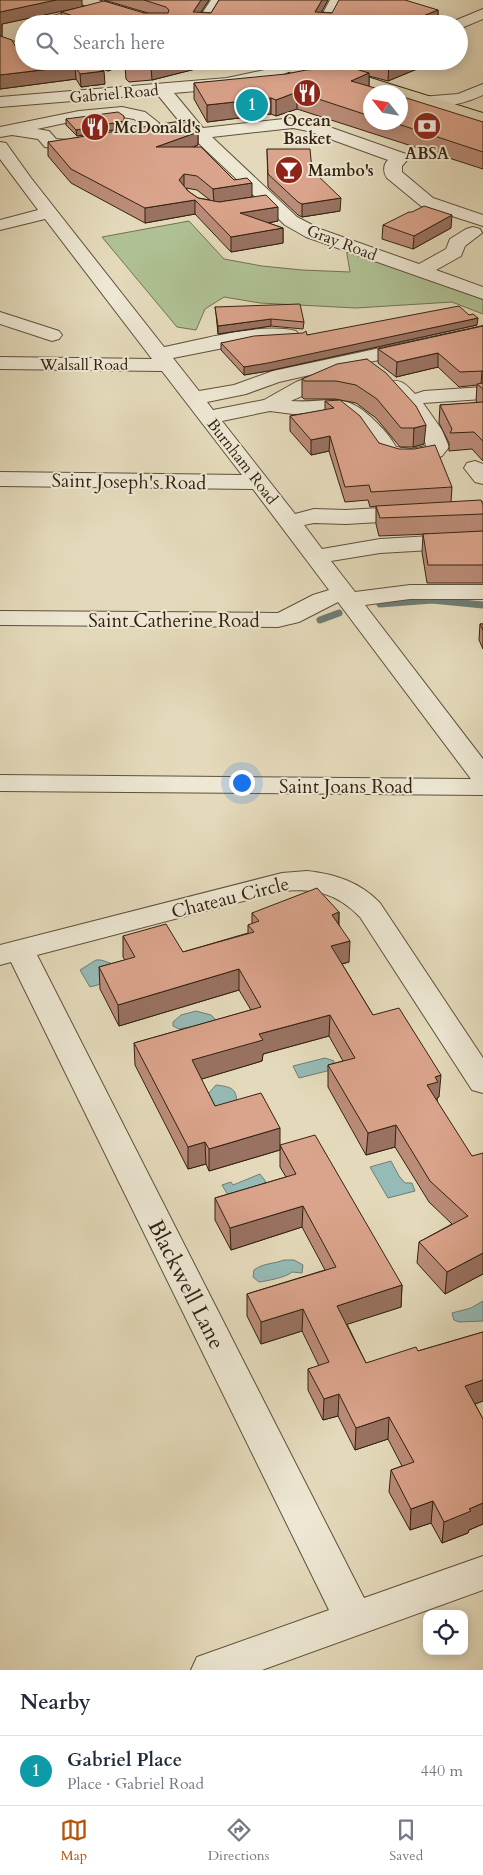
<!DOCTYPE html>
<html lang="en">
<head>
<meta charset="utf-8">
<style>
  :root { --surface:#fff; --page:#f2f2f3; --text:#1f2937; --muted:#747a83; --line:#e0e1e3; --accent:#b45309 }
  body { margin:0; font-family:Cardo,serif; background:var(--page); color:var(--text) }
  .controls { position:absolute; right:15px; bottom:15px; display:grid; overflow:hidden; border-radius:10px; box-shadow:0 2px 12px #0003 }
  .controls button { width:45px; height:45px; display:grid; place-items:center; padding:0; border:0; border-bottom:1px solid var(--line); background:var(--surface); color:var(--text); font:25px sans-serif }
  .compass { position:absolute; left:363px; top:85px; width:45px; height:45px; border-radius:50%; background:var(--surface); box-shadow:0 2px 12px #0003; rotate:301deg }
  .you { position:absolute; left:241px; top:782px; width:18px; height:18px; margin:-12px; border:4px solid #fff; border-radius:50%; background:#1a73e8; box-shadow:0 0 0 8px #1a73e833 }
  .badge { display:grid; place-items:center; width:32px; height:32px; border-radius:50%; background:var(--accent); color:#fff; font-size:16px; font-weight:700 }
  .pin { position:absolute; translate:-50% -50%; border:2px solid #fff; box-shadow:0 1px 5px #0006 }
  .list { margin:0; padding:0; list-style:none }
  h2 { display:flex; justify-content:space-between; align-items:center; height:65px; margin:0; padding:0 20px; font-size:21px }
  h2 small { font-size:16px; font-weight:400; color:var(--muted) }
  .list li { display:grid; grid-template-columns:32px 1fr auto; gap:15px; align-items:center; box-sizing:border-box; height:70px; padding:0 20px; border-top:1px solid var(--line) }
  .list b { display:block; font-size:19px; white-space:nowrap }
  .list p { margin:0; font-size:16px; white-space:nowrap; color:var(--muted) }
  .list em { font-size:16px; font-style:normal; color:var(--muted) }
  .icon { flex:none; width:28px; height:28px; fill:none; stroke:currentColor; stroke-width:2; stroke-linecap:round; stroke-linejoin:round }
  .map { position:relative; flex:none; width:483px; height:1670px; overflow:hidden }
  .search { position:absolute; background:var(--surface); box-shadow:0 2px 12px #0003; left:15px; right:15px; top:15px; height:55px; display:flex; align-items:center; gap:12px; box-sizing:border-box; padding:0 18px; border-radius:28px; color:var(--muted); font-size:19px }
  .sheet { height:135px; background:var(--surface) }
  nav { display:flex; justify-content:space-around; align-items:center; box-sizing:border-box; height:70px; border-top:1px solid var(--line); background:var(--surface); font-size:14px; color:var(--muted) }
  nav a { display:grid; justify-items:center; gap:2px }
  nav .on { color:var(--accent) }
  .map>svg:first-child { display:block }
  .green { fill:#afc194; stroke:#717252 }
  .water { fill:#96bab6; stroke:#6e7d74 }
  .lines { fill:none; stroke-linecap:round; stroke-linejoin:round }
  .stream { stroke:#6e7d74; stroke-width:7 }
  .minor-casing { stroke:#5f503c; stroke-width:2 }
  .major-casing { stroke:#321; stroke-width:2 }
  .minor { fill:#ede7d3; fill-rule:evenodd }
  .major { fill:#e4dabb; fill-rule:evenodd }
  .wall { fill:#bb8c78; stroke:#321; fill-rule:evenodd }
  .shaded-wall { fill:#997261; stroke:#321 }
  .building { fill:#daa38b; stroke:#321 }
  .labels { text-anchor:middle; stroke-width:4; stroke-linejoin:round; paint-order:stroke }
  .far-street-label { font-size:16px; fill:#321; stroke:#ede7d3 }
  .far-poi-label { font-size:16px; font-weight:bold; fill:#321; stroke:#ede7d3 }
  .street-label { font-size:19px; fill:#321; stroke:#ede7d3 }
  .near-street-label { font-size:22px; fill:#321; stroke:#ede7d3 }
</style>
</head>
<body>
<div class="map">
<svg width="483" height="1670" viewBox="0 0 483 1670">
  <rect width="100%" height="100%" fill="#e4dabb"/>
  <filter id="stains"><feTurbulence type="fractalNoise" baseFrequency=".004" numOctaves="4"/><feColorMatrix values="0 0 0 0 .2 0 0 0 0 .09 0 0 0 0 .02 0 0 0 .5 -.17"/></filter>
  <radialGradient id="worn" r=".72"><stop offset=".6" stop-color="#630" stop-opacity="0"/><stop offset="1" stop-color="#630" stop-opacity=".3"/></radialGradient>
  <path class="green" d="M189 221 224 259 262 266 302 270 350 272 346 249 483 297V314L452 302 356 308 260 303 224 297 205 309 196 330 177 327 102 237Z"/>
  <path class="water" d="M96 960H101L113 964 100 972 99 975 105 977V983L90 987 80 970Z
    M196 1011 211 1015 215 1019 213 1023C202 1027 191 1026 179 1029L173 1026V1022L181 1015Z
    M325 1058 334 1061 331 1070 299 1078 293 1066Z
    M216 1085C232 1087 237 1088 237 1106L219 1116 208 1094Z
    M391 1161 399 1176 405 1183H412L415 1191 388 1198 370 1167Z
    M260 1174 266 1182 231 1200 222 1185 231 1182 233 1185Z
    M284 1260H294L303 1265 302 1273 292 1272C287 1277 267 1281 259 1282L253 1277 254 1270C263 1263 274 1264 284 1260Z
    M483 1301V1321L459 1322 454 1320 452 1313 471 1308Z"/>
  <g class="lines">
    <path class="stream" d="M380 604 432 600 483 605
      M320 620 339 613"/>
    <defs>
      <path id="minor" d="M211 0H225L211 24H195Z
        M330 0H344L332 24H317Z
        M96 5 101 7 104 10 101 13 58 24H31L33 21Z
        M483 9V19L459 29V24H452L454 21Z
        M0 37 24 45V55L0 47Z
        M287 61H308L306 64C264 86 220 89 174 93L203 128 293 118 318 123 406 154 409 158 402 166V172L433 198 483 215V226L421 206 387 178C383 172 383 165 388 160L308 131 293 128 212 137 297 217 320 229 419 264 446 249 450 239 466 229 473 227 480 229 482 233 465 246 461 256 436 270 483 287V299L306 237 285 225 193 138 157 94 0 107V97L227 78 274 68Z
        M356 61H378L376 64 358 72 315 81 309 79 307 76 309 73 348 65Z
        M483 84V95C464 104 442 109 421 103L419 100 421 97 458 94Z
        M122 107 145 112 159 123 151 133 134 139 67 150 45 147 38 139 12 135 0 137V127L79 111ZM122 117 134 119 141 124 125 130 67 140 56 139 49 131 37 129 79 120Z
        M0 142 6 143 31 178 164 347C200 340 261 322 296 331L299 335 296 339 254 342 173 358 199 391 234 385 273 371 483 326V338L341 368 346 370 349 374C344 381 302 395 291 401 328 404 343 389 374 420 383 429 390 436 396 447L411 449 426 446C422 421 399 406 385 386L388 382C401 378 406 385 415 394L424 391 483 387V399L423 403 442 430 449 447 442 456 426 461 411 463 384 459 379 456 372 442 348 417 337 412 293 414 270 411 222 421 295 514 314 509 346 510 483 502V516L346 524 314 523 304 525 322 549 380 539 483 533V547L380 553 331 561 355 592 410 585H483V599H410L365 605 483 759V795L0 791V775L471 779 338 602 299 622 278 627 0 625V611L278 613 313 595 329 590 253 489 0 486V472L242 475 162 371 0 369V357L152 359 45 219 0 230V220L38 210 0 159ZM323 372 296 382 264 400 213 410 207 402 246 394 279 382Z
        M0 312 59 331 62 335 59 339 52 341 0 324Z
        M475 461 483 464V484L475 482 464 468 467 463Z
        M307 871C335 874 360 882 380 903L483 1058V1093L472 1090 360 917C337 893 314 888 282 891L37 955 364 1598 483 1556V1590L262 1670H191L197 1657 329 1610 11 962 0 965V945L282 873Z"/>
      <path id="major" d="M75 0H98L166 21 168 24H144L77 3Z
        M264 61 292 63 291 61H316L483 113V123L400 98V92H384L321 73 323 76 321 79 315 81 266 64Z"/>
    </defs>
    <use href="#minor" class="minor-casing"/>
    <use href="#major" class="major-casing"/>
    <use href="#minor" class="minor"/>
    <use href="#major" class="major"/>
  </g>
  <path class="wall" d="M0 0 82 7 144 13H148L104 0H209L201 12 211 13 219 0H328L321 12 332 13 438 10V22L434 24H62L61 12 75 8 2 24V36H0L18 51 75 61 105 84 81 87 76 79 0 89Z
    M80 61H133L108 71Z
    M227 61 152 80 129 82 126 79 125 66Z
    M360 61H434V62L388 81 369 76V87L370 92V122H483V169L297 109 276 116 271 114 207 122 194 99V83L360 71Z
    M66 119 125 128 77 136 66 125Z
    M198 132V145L194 147 234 180 278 221 268 223 283 228V243L231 252 195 214 145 223 71 183 48 156V142ZM186 188 197 190 210 200 198 198 188 191Z
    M267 149 312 170 340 211 302 217 298 215 268 187Z
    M383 225 451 228 413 249 382 239Z
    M215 307 304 322 303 329 271 326 218 334 216 314Z
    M477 325 268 371 244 375 221 350V343L307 335Z
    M483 326V461L472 449 449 451V443L439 423 440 405 478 403 476 401 477 385 459 387 438 367 396 377 378 363V349Z
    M367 359 424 444 413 447H400L376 418 356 403 335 399H304L302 397V379Z
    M325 401 379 443 452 487 451 502 483 505V583H427L422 552 423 534H429L379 536 376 524V506L370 507 368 500 345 502 329 451 311 455 290 431V416L325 410Z
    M480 624H483V649L479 640Z
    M339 912V924L349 962 342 964 373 1015 439 1097 437 1098V1101L483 1274 445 1294 417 1263 419 1242 452 1224 429 1202 395 1147 366 1155 328 1087V1065L343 1061 329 1036 263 1054 262 1061 201 1079 215 1106 280 1150 209 1171 206 1164 188 1169 135 1065 134 1043 251 1010 239 990 119 1026 100 989 99 967 125 960 123 957V936L183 952 248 933V925L252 924V913Z
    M280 1145 402 1285 401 1307 347 1324 366 1363 418 1351 483 1332V1401L475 1404 483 1419V1524L469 1530 468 1533 442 1543 431 1523 410 1530 389 1492 391 1470 402 1466 388 1439 355 1450 338 1416 323 1420 308 1390V1369L319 1366 302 1331 261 1344 247 1316V1294L325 1270 302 1227 231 1250 215 1220V1198L286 1177 280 1167Z"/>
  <path class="shaded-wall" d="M55 0H82V7L2 24V36H0V12Z
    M201 0H209L193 24V12Z
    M322 0H328L315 24V12Z
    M438 10V22L434 24H403Z
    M108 61H133L108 71Z
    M176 61H227L152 80 151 67Z
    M391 61H434V62L388 81 389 62Z
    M75 66 76 79 0 89V75Z
    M104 71 105 84 81 87 80 74Z
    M369 73V89L351 81Z
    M297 92V109L276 116V100Z
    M271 98V114L207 122V105Z
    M124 121 125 128 77 136 76 130Z
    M198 132V145L156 161V147Z
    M184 174V188L179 180Z
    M252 183V197L214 203 213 189Z
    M341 198 340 211 302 217V204Z
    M195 200V214L145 223V208Z
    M278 207V221L240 228V213Z
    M452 215 451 228 413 249 414 236Z
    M283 228V243L231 252V237Z
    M478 318 477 325 268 371 244 375V367Z
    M271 319V326L218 334V326Z
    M438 353V367L396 377 397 362Z
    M482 371H483V385H481Z
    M426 425 424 444 413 447 414 428Z
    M330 436 329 451 311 455V440Z
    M339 912 338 933 332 915Z
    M350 941 349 962 330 967 331 946Z
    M239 969V990L119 1026 118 1005Z
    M330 1015 329 1036 263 1054 262 1061 192 1082V1060L259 1034Z
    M441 1075 439 1097 437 1098V1104L427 1085 435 1077Z
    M396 1125 395 1147 366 1155 368 1133Z
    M280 1128V1150L209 1171V1149Z
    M205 1142 206 1164 188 1169V1147Z
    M303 1206 302 1227 231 1250 230 1228Z
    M483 1253V1274L445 1294 447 1272Z
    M402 1285 401 1307 336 1328 337 1306Z
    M303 1309 302 1331 261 1344V1322Z
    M483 1380V1401L463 1408 465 1386Z
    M339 1394 338 1416 323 1420 324 1399Z
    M389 1417 388 1439 355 1450 356 1428Z
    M433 1501 431 1523 410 1530 411 1509Z
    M483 1503V1524L469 1530 468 1533 442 1543 444 1522 469 1509Z"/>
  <path class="building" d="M0 0H56L0 12Z
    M144 0H201L193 12 211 13 219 0H322L315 12 332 13 339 0H405L438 10 403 24H98L61 12 104 1 144 13H168L169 10 166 7Z
    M0 36 12 40 18 51H24V61H75L104 71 80 74 75 66 0 75Z
    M139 61H176L151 67 129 69 125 66Z
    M349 67 369 73 351 81 389 92H370V116L297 92 276 100 271 98 207 105 194 83 286 74 306 70Z
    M400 96 483 122V152L392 122H400Z
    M118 112 124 116V121L76 130 66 119Z
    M187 120 198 132 156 147H201L234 180 247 178 252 183 213 189 197 176 184 174 179 180 188 191 198 198 219 202 266 195 278 207 240 213 283 228 231 237 195 200 145 208 71 169 48 142Z
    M267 149H310L312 170 341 198 302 204 298 202 268 174Z
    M424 206 452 215 414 236 383 225 409 212H412Z
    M300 304 304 322 271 319 218 326 215 307Z
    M459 306 469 315 473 314 478 318 268 363 244 367 221 343 254 336 303 333 306 331 307 335Z
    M483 326V371H482L460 372 438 353 397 362 378 349Z
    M367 359 386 373 416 406 426 425 414 428H401L377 399 356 385 336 381H305L302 379 337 364Z
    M483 383V389L477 384Z
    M340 400 360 416 379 443 399 449H414L435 445 452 487 371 492 369 485 345 487 330 436 311 440 290 416 334 408 325 401Z
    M483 402V441L474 432 450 433 452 429 440 405Z
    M481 500 483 505V514L380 518 376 506Z
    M483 531V565H428L423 534Z
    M480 624H483V630Z
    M317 888 339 912 332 915 350 941 331 946 373 1015 399 1008 441 1075 435 1077 438 1082 427 1085 472 1156 483 1153V1253L447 1272 419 1242 468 1216 430 1181 396 1125 368 1133 328 1065 355 1058 330 1015 259 1034 263 1040 192 1060 215 1106 261 1093 280 1128 209 1149 205 1142 188 1147 134 1043 261 1007 239 969 118 1005 99 967 135 957 123 936 166 924 183 952 254 932 248 925 259 921 252 913Z
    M315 1135 402 1285 337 1306 366 1363 416 1347 418 1351 483 1332V1380L465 1386 483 1419V1503L469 1509 471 1511 444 1522 433 1501 411 1509 391 1470 414 1462 389 1417 356 1428 339 1394 324 1399 308 1369 329 1362 303 1309 261 1322 247 1294 336 1267 303 1206 230 1228 215 1198 296 1174 280 1145Z"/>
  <defs>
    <symbol id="restaurant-disc" viewBox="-11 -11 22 22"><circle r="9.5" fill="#8f2418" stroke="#ede7d3"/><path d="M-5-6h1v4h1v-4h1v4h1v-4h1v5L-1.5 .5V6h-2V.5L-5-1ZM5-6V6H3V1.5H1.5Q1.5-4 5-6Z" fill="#fff"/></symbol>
    <symbol id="bank-disc" viewBox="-11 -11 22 22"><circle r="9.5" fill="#8f2418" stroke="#ede7d3"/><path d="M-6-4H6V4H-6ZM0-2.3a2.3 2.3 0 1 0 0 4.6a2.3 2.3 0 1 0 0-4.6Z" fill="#fff"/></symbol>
    <symbol id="bar-disc" viewBox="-11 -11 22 22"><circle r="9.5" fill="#8f2418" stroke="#ede7d3"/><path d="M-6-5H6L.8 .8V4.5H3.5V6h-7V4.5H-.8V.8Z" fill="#fff"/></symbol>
  </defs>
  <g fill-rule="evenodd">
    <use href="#restaurant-disc" x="291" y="77" width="32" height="32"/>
    <use href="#bank-disc" x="411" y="110" width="32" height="32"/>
    <use href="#restaurant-disc" x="79" y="111" width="32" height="32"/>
    <use href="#bar-disc" x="273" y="154" width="32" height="32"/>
  </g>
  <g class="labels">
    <g class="far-street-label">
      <text transform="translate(114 93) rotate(-5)" y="6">Gabriel Road</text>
      <text transform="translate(342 242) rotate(21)" y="6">Gray Road</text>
      <text x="84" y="370">Walsall Road</text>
      <text transform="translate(243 461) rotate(52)" y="6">Burnham Road</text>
    </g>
    <g class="far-poi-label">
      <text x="307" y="126">Ocean<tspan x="307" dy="18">Basket</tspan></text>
      <text x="114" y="133" text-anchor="start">McDonald's</text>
      <text x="427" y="159">ABSA</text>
      <text x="308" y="176" text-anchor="start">Mambo's</text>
    </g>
    <g class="street-label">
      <text transform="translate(129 481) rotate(1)" y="7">Saint Joseph's Road</text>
      <text x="174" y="627">Saint Catherine Road</text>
      <text x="346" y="793">Saint Joans Road</text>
      <text transform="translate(230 897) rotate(-14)" y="7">Chateau Circle</text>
    </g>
    <g class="near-street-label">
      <text transform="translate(187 1284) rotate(63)" y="8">Blackwell Lane</text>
    </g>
  </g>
  <rect width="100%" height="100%" filter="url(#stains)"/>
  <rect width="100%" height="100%" fill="url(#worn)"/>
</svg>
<div class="controls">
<button><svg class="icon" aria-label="locate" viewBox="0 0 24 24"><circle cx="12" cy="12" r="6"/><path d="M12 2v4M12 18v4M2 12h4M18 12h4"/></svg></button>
</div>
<svg class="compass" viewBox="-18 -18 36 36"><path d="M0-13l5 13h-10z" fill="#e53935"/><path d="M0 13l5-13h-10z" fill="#747a83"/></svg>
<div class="you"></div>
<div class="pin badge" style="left:252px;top:105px;background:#0f9aa8">1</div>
<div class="search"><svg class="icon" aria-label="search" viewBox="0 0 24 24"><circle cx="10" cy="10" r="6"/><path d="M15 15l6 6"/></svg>Search here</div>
</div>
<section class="sheet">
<h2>Nearby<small></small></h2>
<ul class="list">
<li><span class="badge" style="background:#0f9aa8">1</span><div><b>Gabriel Place</b><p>Place · Gabriel Road</p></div><em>440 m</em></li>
</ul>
</section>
<nav>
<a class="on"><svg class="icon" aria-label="map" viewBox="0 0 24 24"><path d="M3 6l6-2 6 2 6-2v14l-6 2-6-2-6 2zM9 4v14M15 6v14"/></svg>Map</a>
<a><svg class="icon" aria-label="directions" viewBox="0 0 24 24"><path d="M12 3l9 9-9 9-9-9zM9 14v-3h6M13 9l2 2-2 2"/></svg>Directions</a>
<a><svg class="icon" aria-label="saved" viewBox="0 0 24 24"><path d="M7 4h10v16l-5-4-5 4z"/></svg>Saved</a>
</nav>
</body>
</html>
